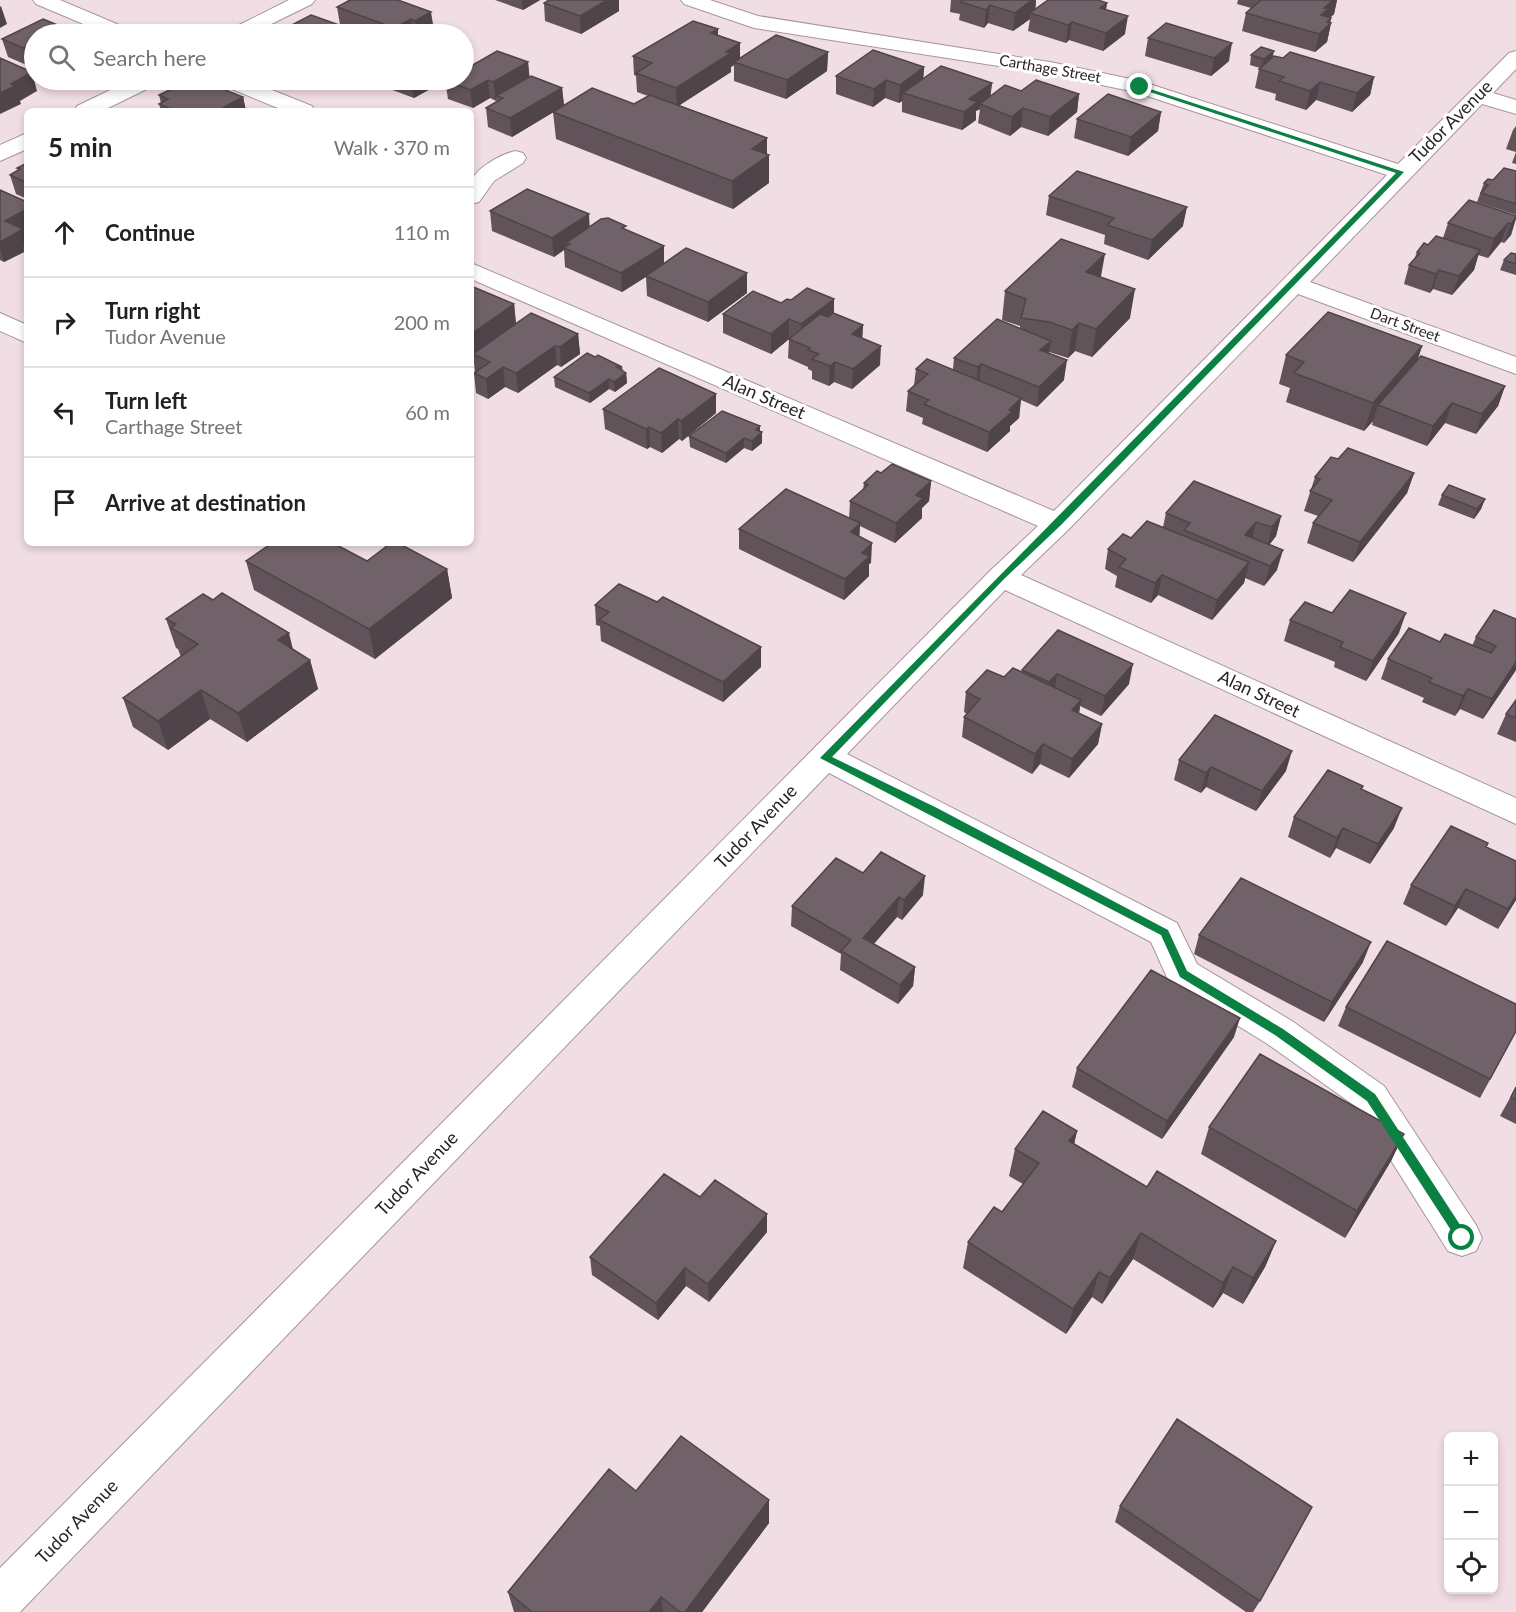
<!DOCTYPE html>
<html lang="en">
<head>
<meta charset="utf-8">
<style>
  :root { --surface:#fff; --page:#f2f2f2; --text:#202124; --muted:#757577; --line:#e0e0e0 }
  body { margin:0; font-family:Lato,sans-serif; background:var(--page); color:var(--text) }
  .controls { position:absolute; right:18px; bottom:18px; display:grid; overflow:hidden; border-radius:9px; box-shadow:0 3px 9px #0003 }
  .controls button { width:54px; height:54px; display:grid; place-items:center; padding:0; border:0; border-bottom:2px solid var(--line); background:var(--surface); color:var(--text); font:30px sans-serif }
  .stop { position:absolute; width:18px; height:18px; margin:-14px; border:4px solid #0b8043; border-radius:50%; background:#fff }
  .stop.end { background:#0b8043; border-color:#fff; box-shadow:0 2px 6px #0008 }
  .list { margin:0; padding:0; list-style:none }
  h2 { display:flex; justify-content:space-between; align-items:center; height:78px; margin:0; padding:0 24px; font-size:26px }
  h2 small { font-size:20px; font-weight:400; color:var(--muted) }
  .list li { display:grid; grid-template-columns:39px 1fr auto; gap:18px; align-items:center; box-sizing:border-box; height:90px; padding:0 24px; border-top:2px solid var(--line) }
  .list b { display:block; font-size:22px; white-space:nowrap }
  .list p { margin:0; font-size:20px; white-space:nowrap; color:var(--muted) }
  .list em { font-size:20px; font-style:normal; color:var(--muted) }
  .icon { flex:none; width:33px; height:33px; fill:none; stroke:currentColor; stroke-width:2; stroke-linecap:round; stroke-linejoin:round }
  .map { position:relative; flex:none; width:1516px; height:1612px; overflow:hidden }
  .search { position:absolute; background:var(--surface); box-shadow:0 3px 9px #0003; left:24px; top:24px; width:450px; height:66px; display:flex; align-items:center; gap:15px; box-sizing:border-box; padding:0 21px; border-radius:33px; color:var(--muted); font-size:22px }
  .panel { position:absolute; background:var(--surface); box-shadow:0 3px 9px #0003; left:24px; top:108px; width:450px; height:438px; border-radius:9px }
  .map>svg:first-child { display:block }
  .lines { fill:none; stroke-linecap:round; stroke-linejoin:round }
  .minor-casing { stroke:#a7959c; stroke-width:2 }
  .minor { fill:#fff; fill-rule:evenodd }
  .wall { fill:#615359 }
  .shaded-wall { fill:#4f4449 }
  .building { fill:#716168; stroke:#4f4449; stroke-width:1.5 }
  .route { fill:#0b8043 }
  .labels { text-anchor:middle; stroke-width:6; stroke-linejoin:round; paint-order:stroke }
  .far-street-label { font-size:15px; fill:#2b2427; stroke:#fff }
  .street-label { font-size:18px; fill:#2b2427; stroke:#fff }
</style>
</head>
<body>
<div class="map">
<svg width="1516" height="1612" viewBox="0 0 1516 1612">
  <rect width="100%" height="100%" fill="#f1dee5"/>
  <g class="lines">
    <defs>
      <path id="minor" d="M33 0H60L131 30 134 34H107L36 4Z
        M289 0H315L312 4 251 34H226L229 30Z
        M681 0H710L758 16 1050 62 1140 81 1398 164 1509 53 1516 51V69L1493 93 1516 100V114L1482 104 1310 282 1516 357V374L1298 294 1068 530 1021 575 1516 798V824L1005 590 847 754 1177 923 1197 964 1292 1021 1384 1086 1476 1225 1482 1238 1476 1251 1462 1256 1448 1251 1358 1108 1266 1043 1170 984 1151 942 829 773 20 1612H0V1568L991 570 1038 526 471 279V263L1054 511 1387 175 1135 92 1050 74 754 28 684 4Z
        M131 80H158L155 85 102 111H74L77 106Z
        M219 80H247L312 106 315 111H285L222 85Z
        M27 133V149L0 161V145Z
        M515 151 523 153 526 158 523 163 494 181 479 202 471 204C471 197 469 186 472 180 477 167 502 154 515 151Z
        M0 313 27 325V343L0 331Z"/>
    </defs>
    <use href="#minor" class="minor-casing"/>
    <use href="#minor" class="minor"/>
  </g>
  <path class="wall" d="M398 0 434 30 426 34H365L340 25 337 7Z
    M495 0H540L523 10Z
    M549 0H619V11L581 34 545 21 544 3Z
    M951 0H1036L1035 10 1107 3 1106 10 1125 34 1103 51 1069 40 1066 43 1028 31 1030 19 1013 31 988 23 984 28 959 20 960 14 950 12Z
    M1238 0H1337L1334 14 1330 18H1331L1330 23H1331L1327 42 1315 52 1242 31 1246 13 1251 8 1237 4Z
    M718 29V35L740 43V58L828 52 827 71 786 99 734 81V65L731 67V72L679 105 767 138V154L769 155V183L733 209 556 139 553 112 512 137 488 127 486 108 497 102 496 100V101L490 98 473 108 448 99 445 80 414 98 379 85 378 80H464L528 62 529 77 562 88 564 105 634 104 648 96 637 92 636 76 634 75 633 56Z
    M34 34V64L29 66 8 57 2 39Z
    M1148 38 1229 61 1211 76 1145 56Z
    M1251 55 1283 58 1374 77 1370 95 1352 112 1316 100 1306 110 1275 100 1276 94 1255 88 1259 69 1260 68 1250 65Z
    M924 67 923 78 992 83 990 96 1021 91 1079 94 1077 112 1048 136 1021 127 1010 136 978 123 980 109 976 111V120L962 130 902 112V101L899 103 885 98 873 107 836 94V76Z
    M159 95 243 97 246 111H161L159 104 161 103Z
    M1161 112 1158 131 1128 156 1074 138 1077 119Z
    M1516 126V164L1512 163 1516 152 1506 149 1513 130Z
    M27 163V199L16 194 10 175 18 170 17 168Z
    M1516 171V215L1477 202 1484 183Z
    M0 190 24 233 27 242V257L26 256 24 252 4 262 0 260Z
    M1049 196 1183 226 1148 260 1104 244 1105 235 1046 215Z
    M490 211 590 227 626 230 664 246V263L747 273V293L708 322 647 296 646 277 622 292 565 267 564 250 554 257 492 231Z
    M1516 216V219L1511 235 1504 243 1501 242 1488 258 1478 255 1474 270 1452 295 1433 289 1430 293 1404 284 1409 265 1414 260 1417 252 1428 245 1443 238 1448 223Z
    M1516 254V275L1500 270 1504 260Z
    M1101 278 1130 318 1092 357 1075 351 1068 358 1049 352V353L1064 380 1037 407 1021 400 1019 418 1010 426V431L987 452 922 424 923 418 906 411 908 391 914 385 916 369H953L954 358 1020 328V326L1002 320 1005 291Z
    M781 303 834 313 863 325 862 338 880 365 852 389 834 382 829 386 812 379V371L808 369V367L788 358 789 339 771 354 723 333V314Z
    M514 304 516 324 578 334 580 354 561 367 557 365 518 393 505 387 488 399 476 393 474 373 475 372 473 354Z
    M1422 346 1418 358 1505 386 1498 406 1476 434 1445 423 1427 446 1372 425 1373 421 1364 431 1286 402 1290 388 1279 384 1286 355Z
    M622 367 623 371 626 373 627 383 615 392 609 389 590 403 555 387 554 377Z
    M603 409 716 413 682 441 679 439 662 453 650 447 647 449 605 429Z
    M760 432 762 443 752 451 744 448 726 463 690 447 689 436Z
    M1338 459 1414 473 1407 493 1353 562 1307 543 1313 523 1318 516 1304 511 1315 477Z
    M881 473 931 481 929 501 922 508V518L895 543 860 526 859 537 871 563 869 564V576L844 600 739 549V529L849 519 850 501 863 490 864 483Z
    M1442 495 1485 499 1481 509 1474 519 1438 505Z
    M1166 513 1281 516 1276 536 1269 545 1277 570 1264 586 1245 578 1244 583 1212 620 1158 595 1151 603 1115 587 1117 576 1105 569 1108 549 1131 538 1163 527Z
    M246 561 447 569 452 598 375 659 254 590Z
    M657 602 761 647V667L723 702 601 641 600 626 596 625 595 605Z
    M1332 613 1399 633 1366 681 1334 667 1335 662 1284 641 1290 620Z
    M166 619 293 649 310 660 318 689 247 742 210 719 168 750 133 727 123 698 181 657 178 649 176 648Z
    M1516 619V670L1483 719 1460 709 1455 716 1422 702 1424 698 1381 679 1388 659 1440 642 1472 646 1476 637Z
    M1058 630 1129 684 1101 716 1080 706 1079 713 1102 724 1098 744 1069 778 1040 764 1032 774 962 737 964 717 967 714 964 712 966 692 1021 672 1022 670Z
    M1516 700V742L1497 734 1506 714Z
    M1179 760 1286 771 1256 811 1206 787 1201 793 1174 780Z
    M1363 786 1362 789 1394 828 1370 864 1336 848 1330 858 1288 837 1294 817Z
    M1486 847 1516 861V900L1498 929 1458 908 1446 926 1403 904 1411 885Z
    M863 873 923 895 902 920 897 917 874 944 915 967 913 986 898 1004 840 970 841 954 791 926 792 906Z
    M1199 935 1363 962 1324 1022 1194 954Z
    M1346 1007 1516 1032 1480 1098 1338 1026Z
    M1234 1037 1162 1139 1072 1087 1077 1068Z
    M1516 1087V1124L1500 1116Z
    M1209 1127 1404 1134 1391 1161 1345 1238 1201 1154Z
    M1077 1131 1074 1144 1147 1187 1276 1241 1265 1267 1243 1304 1223 1293 1213 1308 1133 1259 1102 1304 1092 1297 1066 1334 963 1268 968 1242 1002 1212 1023 1184 1009 1176 1015 1149Z
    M700 1197 767 1232 709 1302 686 1286 658 1320 592 1275 590 1257Z
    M636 1491 769 1500V1523L702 1612H514L508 1592Z
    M1120 1506 1260 1601 1253 1612H1246L1115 1522Z"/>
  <path class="shaded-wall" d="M522 0H540L523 10Z
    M607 0H619V11L581 34 580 16Z
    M1032 0H1036L1035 15 1030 13V19L1013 31 1015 13Z
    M1333 0H1337L1334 14 1325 22 1321 15 1324 8Z
    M1107 3 1104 21 1100 8Z
    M990 5 988 23 984 28 986 10Z
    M1 6 7 24 0 28V7Z
    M431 12 434 30 426 34H417L415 21Z
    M1128 16 1125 34 1103 51 1106 33Z
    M1331 18 1330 24 1331 23 1327 42 1315 52 1319 34 1327 22Z
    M411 19 413 34H394V28Z
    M1072 22 1069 40 1066 43 1068 25Z
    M718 29V48L711 33Z
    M34 43V64L29 66 23 48Z
    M740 43V61L734 62V65L731 67V72L677 107 676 88 726 52Z
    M1232 43 1229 61 1211 76 1214 58Z
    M1274 51 1272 60 1262 68 1264 59Z
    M828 52 827 71 786 99 787 80Z
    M528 62 530 81 496 96V101L493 82Z
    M924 67 923 86 903 93 902 101 899 103 900 85Z
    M32 72 37 91 20 101 21 104 0 114V93L11 84Z
    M1374 77 1370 95 1352 112 1357 93Z
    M411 80H447L414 98Z
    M488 80 490 98 473 108 470 90Z
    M886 80 885 98 873 107 874 89Z
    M1320 82 1316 100 1306 110 1310 91Z
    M992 83 990 101 980 104V109L976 111V120L962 130 964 112 969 99Z
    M562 88 564 106 512 137 510 118Z
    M1079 94 1077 112 1048 136 1050 117Z
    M243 97 246 111H217Z
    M1023 108 1021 127 1010 136 1012 117Z
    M1161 112 1158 131 1128 156 1131 137Z
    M767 138V157L769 155V183L733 209 732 181 752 149Z
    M1187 207 1183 226 1148 260 1152 240Z
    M27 209V232L24 233 27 242V249L22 246 24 252 4 262 0 249V242L5 221Z
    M589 214 590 233 570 244 566 243 567 248H564V250L554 257 552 238Z
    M1516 217 1511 235 1504 243 1511 224Z
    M1508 223 1501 242 1488 258 1494 239Z
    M664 246V265L622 292 621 273Z
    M1480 250 1474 270 1452 295 1459 276Z
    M1105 254 1100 282 1086 272Z
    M1439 270 1433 289 1430 293 1436 274Z
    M747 273V293L708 322V302Z
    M1135 289 1130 318 1092 357 1096 329Z
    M834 299V319L801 344V324Z
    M514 304 516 324 471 355V334Z
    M789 319V339L771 354V334Z
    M1079 323 1075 351 1068 358 1072 330Z
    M863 325 862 345 852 334Z
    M578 334 580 354 561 367 560 347Z
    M1051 341 1048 360 1040 350Z
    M555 346 557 365 518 393 516 373Z
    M881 346 880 365 852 389 853 369Z
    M1422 346 1413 375 1378 405 1373 421 1364 431 1373 403Z
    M1067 360 1064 380 1037 407 1039 387Z
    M835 362 834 382 829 386 830 366Z
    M981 364 979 383 976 387 978 367Z
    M503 367 505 387 488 399 486 379Z
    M626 373 627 383 615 392 614 382Z
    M609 379V389L590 403 589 393Z
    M1505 386 1498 406 1476 434 1482 414Z
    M716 394V413L682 441 681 421Z
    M1021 398 1019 418 1010 426V431L987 452 989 432 1009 410Z
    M1452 403 1445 423 1427 446 1433 426Z
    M678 419 679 439 662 453 661 433Z
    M760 426V434L762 432V443L752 451V441L756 430Z
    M649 427 650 447 647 449 646 429Z
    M744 438V448L726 463V453Z
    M1414 473 1407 493 1353 562 1360 542Z
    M931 481 929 501 922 508V518L895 543 896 523 916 495Z
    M1485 499 1481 509 1474 519 1477 509Z
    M1281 516 1276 536 1267 548 1272 527Z
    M1256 522 1251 542 1245 535Z
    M860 523 859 544 851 532Z
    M872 543 871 563 869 564V576L844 600 845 579 862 553Z
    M1283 550 1277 570 1264 586 1270 566Z
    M1249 562 1244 583 1212 620 1217 600Z
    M447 569 452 598 375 659 369 629Z
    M1162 575 1158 595 1151 603 1155 583Z
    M1406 613 1399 633 1366 681 1373 661Z
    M289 633 296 662 278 640Z
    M761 647V667L723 702V682Z
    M310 660 318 689 247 742 238 713Z
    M1516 662V670L1483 719 1492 699Z
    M1133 664 1129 684 1101 716 1105 696Z
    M1057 674 1054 694 1046 702 1049 682Z
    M1468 689 1460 709 1455 716 1463 696Z
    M201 690 210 719 168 750 158 721Z
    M1081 700 1078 720 1072 710Z
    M1102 724 1098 744 1069 778 1072 759Z
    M1043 744 1040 764 1032 774 1035 754Z
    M1292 751 1286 771 1256 811 1262 791Z
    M1211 767 1206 787 1201 793 1206 773Z
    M1402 808 1394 828 1370 864 1378 844Z
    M1343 828 1336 848 1330 858 1337 838Z
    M925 876 923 895 902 920 904 900Z
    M1466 889 1458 908 1446 926 1455 906Z
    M1516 896V900L1498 929 1508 909Z
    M899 897 897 917 862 957 863 938Z
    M1371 942 1363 962 1324 1022 1332 1002Z
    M915 967 913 986 898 1004 900 985Z
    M1240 1018 1234 1037 1162 1139 1167 1121Z
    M1077 1131 1071 1158 1069 1141Z
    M1404 1134 1391 1161 1345 1238 1357 1211Z
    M767 1214V1232L709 1302 708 1284Z
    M1141 1233 1133 1259 1102 1304 1110 1278Z
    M1276 1241 1265 1267 1243 1304 1253 1278Z
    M1233 1267 1223 1293 1213 1308 1223 1283Z
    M685 1268 686 1286 658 1320 656 1303Z
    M1099 1272 1092 1297 1066 1334 1073 1309Z
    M769 1500V1523L702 1612H685Z
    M661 1597 663 1612H649Z"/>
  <path class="building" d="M350 0H398L431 12 415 21 411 19 394 28 337 7Z
    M549 0H607L580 16 544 3Z
    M962 0H1032L1015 13 990 5 986 10 961 2Z
    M1048 0H1098L1107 3 1100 8 1128 16 1106 33 1072 22 1068 25 1030 13Z
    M1261 0H1333L1324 8 1328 9 1321 15 1331 18 1327 22 1331 23 1319 34 1246 13Z
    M311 15 359 32 355 34H282L295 28 290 26Z
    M43 19 79 34H34V43L23 48 2 39Z
    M693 21 718 29 711 33 740 43 726 52 731 53 676 88 636 73 652 63 633 56Z
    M1166 23 1232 43 1214 58 1148 38Z
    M776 35 828 52 787 80 734 62Z
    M1261 47 1274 51 1264 59 1251 55Z
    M873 50 924 67 900 85 886 80 874 89 836 76Z
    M497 51 528 62 493 82 488 80 470 90 445 80H464V70Z
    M1290 52 1374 77 1357 93 1320 82 1310 91 1279 81 1284 77 1259 69 1274 56 1283 58Z
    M0 58 32 72 11 84 15 86 0 93Z
    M941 66 992 83 969 99 977 102 964 112 903 93Z
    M531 76 562 88 510 118 486 108 503 98 496 96Z
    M190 80H201L243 97 217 111H175L159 104 168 99 159 95Z
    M1036 80 1079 94 1050 117 1023 108 1012 117 980 104 1005 85 1021 91Z
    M592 88 634 104 650 95 767 138 752 149 769 155 732 181 553 112Z
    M1108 94 1161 112 1131 137 1077 119Z
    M27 163V183L10 175 20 169 17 168Z
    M1504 168 1516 171V204L1481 193 1488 185 1484 183 1488 179 1493 180Z
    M1077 171 1187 207 1152 240 1107 225 1114 218 1049 196Z
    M527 189 589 214 552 238 490 211Z
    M0 190 27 202V209L5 221 23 229 0 242Z
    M1469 200 1516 216V217L1511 224 1508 223 1494 239 1448 223Z
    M608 218 626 226 622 228 664 246 621 273 564 248 570 244 566 243 601 219Z
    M1436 236 1480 250 1459 276 1439 270 1436 274 1409 265 1420 253 1417 252 1424 243 1428 245Z
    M1061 239 1105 254 1086 272 1135 289 1096 329 1079 323 1072 330 1049 322 1021 318 1026 299 1005 291Z
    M686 248 747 273 708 302 646 276Z
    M1511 253 1516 254V264L1504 260Z
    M471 286 514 304 471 334Z
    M807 288 834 299 801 324 789 319 771 334 723 314 753 291 781 303 787 299 791 300Z
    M1328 312 1422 346 1373 403 1294 373 1304 362 1286 355Z
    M531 313 578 334 560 347 555 346 516 373 503 367 486 379 474 373 490 362 473 354Z
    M833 313 863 325 852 334 881 346 853 369 835 362 830 366 812 359 819 354 808 350 810 348 789 339 820 314 828 317Z
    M997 319 1051 341 1040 350 1067 360 1039 387 981 364 978 367 954 358Z
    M587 353 595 357 598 355 622 367H617L626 373 614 382 609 379 589 393 554 377Z
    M1421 356 1505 386 1482 414 1452 403 1433 426 1378 405Z
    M927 359 1021 398 1009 410 1012 412 989 432 924 404 929 400 908 391 928 374 916 369Z
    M659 368 716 394 681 421 678 419 661 433 649 427 646 429 603 409Z
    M722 411 760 426 756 430 762 432 752 441 744 438 726 453 689 436Z
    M1348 448 1414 473 1360 542 1313 523 1332 500 1310 491 1320 479 1315 477 1331 457 1338 459Z
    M892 464 931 481 916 495 923 498 896 523 850 501 868 485 864 483 877 471 881 473Z
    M1194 481 1281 516 1272 527 1256 522 1245 535 1283 550 1270 566 1184 530 1190 523 1166 513Z
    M1449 485 1485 499 1477 509 1442 495Z
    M786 489 860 523 851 532 872 543 862 553 870 556 845 579 739 529Z
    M1147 521 1249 562 1217 600 1162 575 1155 583 1119 567 1126 559 1108 549 1123 534 1131 538Z
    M272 543H333L367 561 391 543H398L447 569 369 629 246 561Z
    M619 584 657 602 663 597 761 647 723 682 599 620 609 612 595 605Z
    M1350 590 1406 613 1373 661 1340 647 1343 642 1290 620 1305 602 1332 613Z
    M222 593 289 633 278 640 310 660 238 713 201 690 158 721 123 698 198 644 171 628 176 624 166 619 203 594 213 600Z
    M1494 610 1516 619V662L1492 699 1468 689 1463 696 1429 682 1432 678 1388 659 1409 628 1440 642 1445 634 1491 653 1496 646 1476 637Z
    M1058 630 1133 664 1105 696 1057 674 1049 682 1022 670Z
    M1013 668 1081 700 1072 710 1102 724 1072 759 1043 744 1035 754 964 717 980 699 966 692 987 670 1004 677Z
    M1516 700V718L1506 714Z
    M1215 715 1292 751 1262 791 1211 767 1206 773 1179 760Z
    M1328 770 1363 786 1361 789 1402 808 1378 844 1343 828 1337 838 1294 817Z
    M1451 826 1488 843 1486 847 1516 861V896L1508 909 1466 889 1455 906 1411 885Z
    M881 852 925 876 904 900 899 897 863 938 915 967 900 985 841 951 851 940 792 906 836 858 863 873Z
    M1241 878 1371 942 1332 1002 1199 935Z
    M1387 941 1516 1004V1031L1490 1079 1346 1007Z
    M1151 970 1240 1018 1167 1121 1077 1068Z
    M1260 1054 1404 1134 1357 1211 1209 1127Z
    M1516 1087V1100L1511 1097Z
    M1043 1111 1077 1131 1069 1141 1147 1187 1157 1171 1276 1241 1253 1278 1233 1267 1223 1283 1141 1233 1110 1278 1099 1272 1073 1309 968 1242 994 1207 1002 1212 1039 1163 1015 1149Z
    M664 1174 700 1197 715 1180 767 1214 708 1284 685 1268 656 1303 590 1257Z
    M1177 1419 1312 1507 1260 1601 1120 1506Z
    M681 1436 769 1500 685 1612H680L661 1597 649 1612H532L508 1592 609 1469 636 1491Z"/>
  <path class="route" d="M1138 85 1404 172 1061 525 1004 579 832 757 937 808 1168 930 1187 971 1283 1029 1375 1094 1466 1234 1468 1238 1462 1243 1458 1241 1367 1101 1275 1035 1180 977 1161 935 820 758 1396 173 1138 88Z"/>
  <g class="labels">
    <g class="far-street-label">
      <text transform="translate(1050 69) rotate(10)" y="5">Carthage Street</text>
      <text transform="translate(1405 325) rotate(20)" y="5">Dart Street</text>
    </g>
    <g class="street-label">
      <text transform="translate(1451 122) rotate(-45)" y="6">Tudor Avenue</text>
      <text transform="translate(764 397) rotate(23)" y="6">Alan Street</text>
      <text transform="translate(1259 694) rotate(25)" y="6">Alan Street</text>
      <text transform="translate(756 827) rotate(-46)" y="6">Tudor Avenue</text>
      <text transform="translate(417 1174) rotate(-46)" y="6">Tudor Avenue</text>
      <text transform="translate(77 1522) rotate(-46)" y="6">Tudor Avenue</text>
    </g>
  </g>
</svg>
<div class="controls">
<button>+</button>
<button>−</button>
<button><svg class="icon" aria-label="locate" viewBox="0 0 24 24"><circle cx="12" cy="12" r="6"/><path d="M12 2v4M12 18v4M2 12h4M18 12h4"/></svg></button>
</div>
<div class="stop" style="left:1462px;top:1238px"></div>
<div class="stop end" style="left:1140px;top:87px"></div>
<div class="search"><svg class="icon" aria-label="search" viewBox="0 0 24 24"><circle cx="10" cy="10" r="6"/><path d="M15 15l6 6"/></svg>Search here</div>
<section class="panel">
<h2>5 min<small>Walk · 370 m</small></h2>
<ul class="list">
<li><svg class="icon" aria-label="ahead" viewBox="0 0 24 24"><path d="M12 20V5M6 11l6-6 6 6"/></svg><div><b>Continue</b></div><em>110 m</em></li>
<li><svg class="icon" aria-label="right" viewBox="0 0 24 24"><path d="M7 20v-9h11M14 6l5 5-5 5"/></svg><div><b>Turn right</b><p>Tudor Avenue</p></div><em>200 m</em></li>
<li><svg class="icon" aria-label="left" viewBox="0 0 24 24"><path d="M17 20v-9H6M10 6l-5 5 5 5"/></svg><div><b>Turn left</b><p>Carthage Street</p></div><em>60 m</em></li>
<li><svg class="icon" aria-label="arrive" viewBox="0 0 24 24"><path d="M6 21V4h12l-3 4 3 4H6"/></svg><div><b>Arrive at destination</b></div></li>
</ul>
</section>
</div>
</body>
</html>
